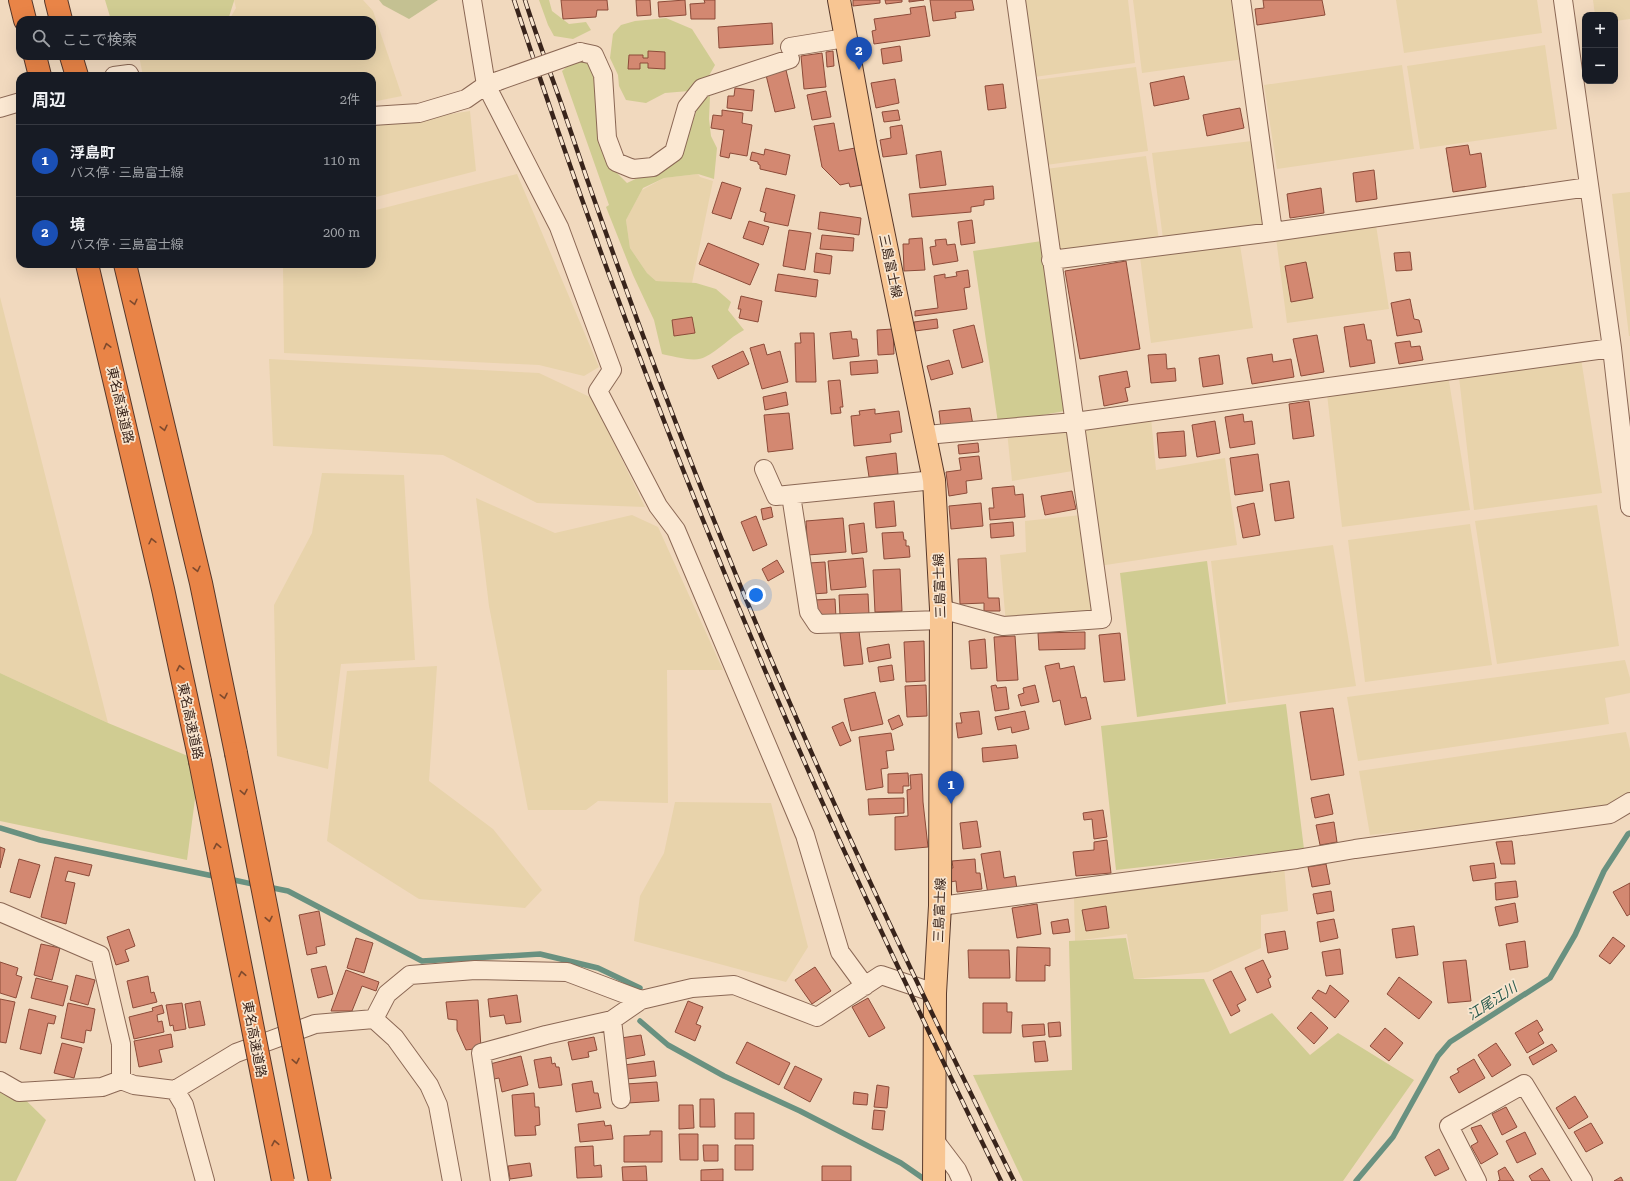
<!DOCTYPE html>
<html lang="ja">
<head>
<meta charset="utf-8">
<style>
  :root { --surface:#171b24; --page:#20242c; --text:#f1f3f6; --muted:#9ea1a6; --line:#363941; --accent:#cc94a0 }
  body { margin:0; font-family:"Roboto Serif","Noto Sans JP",serif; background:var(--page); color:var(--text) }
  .controls { position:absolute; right:12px; top:12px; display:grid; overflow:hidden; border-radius:8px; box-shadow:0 4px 16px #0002 }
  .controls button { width:36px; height:36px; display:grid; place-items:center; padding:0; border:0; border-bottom:1px solid var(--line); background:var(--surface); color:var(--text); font:20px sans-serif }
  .you { position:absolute; left:756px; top:595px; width:14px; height:14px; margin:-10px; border:3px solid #fff; border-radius:50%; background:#1a73e8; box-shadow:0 0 0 6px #1a73e833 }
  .badge { display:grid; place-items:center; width:26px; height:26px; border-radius:50%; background:var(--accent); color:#fff; font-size:13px; font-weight:700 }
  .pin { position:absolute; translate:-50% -33px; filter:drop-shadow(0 1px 2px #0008) }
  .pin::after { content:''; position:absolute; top:21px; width:14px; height:12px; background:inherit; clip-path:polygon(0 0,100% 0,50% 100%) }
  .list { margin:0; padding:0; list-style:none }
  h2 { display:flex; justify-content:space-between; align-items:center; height:52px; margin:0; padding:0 16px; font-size:17px }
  h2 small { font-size:13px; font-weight:400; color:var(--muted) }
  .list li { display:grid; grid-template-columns:26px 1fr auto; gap:12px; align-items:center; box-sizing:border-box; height:72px; padding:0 16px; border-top:1px solid var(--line) }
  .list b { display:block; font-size:15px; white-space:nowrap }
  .list p { margin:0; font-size:13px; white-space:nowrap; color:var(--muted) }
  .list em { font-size:13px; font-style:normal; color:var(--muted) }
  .icon { flex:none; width:22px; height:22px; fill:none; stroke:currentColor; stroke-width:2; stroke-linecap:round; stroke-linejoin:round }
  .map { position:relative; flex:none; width:1630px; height:1181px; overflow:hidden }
  .search { position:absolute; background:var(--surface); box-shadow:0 4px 16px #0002; left:16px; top:16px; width:360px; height:44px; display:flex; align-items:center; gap:10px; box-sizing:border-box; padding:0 14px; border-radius:12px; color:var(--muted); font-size:15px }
  .panel { position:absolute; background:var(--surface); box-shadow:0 4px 16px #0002; left:16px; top:72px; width:360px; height:196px; border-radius:12px }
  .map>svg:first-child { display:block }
  .farmland { fill:#e8d3ab }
  .green { fill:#d0cc92 }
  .cemetery { fill:#c4c192 }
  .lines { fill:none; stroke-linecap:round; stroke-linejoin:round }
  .stream { stroke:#699180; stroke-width:5.5 }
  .building { fill:#d38871; stroke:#8c4b39 }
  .minor-casing { stroke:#8b6855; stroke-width:20 }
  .major-casing { stroke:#58382a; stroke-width:24 }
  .highway-casing { stroke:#58382a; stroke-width:24 }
  .minor { stroke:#fbe8d2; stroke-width:18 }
  .major { stroke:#f8c693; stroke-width:22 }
  .highway { stroke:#e98447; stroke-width:22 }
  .rail-casing { stroke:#39241b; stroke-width:4.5 }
  .rail { stroke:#f8e5cf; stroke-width:3; stroke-dasharray:9; stroke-linecap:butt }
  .minor-bridge-casing { stroke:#8b6855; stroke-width:20; stroke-linecap:butt }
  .highway-bridge-casing { stroke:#58382a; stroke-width:24; stroke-linecap:butt }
  .minor-bridge { stroke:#fbe8d2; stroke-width:18 }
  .highway-bridge { stroke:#e98447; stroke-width:22 }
  .oneway { stroke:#7f4a2d }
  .labels { text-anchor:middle; stroke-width:3.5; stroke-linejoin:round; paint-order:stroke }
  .street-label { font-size:13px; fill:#39241b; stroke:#f8e5cf }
  .water-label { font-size:14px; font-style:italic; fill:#295b4e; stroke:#f8e5cf }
</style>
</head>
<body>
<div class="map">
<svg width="1630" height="1181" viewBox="0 0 1630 1181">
  <rect width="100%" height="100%" fill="#f1d9be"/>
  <path class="farmland" d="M234 0H363L373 11 402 96 372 102V76H143L139 56H372V20H229L236 8Z
    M1023 0H1128L1135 63 1034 77Z
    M1133 0H1235L1244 59 1142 73Z
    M1396 0H1537L1542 33 1404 53Z
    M1593 0H1630V19L1615 21V15H1595Z
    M1545 45 1557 129 1420 149 1407 66Z
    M1402 65 1414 149 1277 169 1264 85Z
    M1136 67 1148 151 1046 165 1036 80Z
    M470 111 476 171 372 198V126Z
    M1252 141 1265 224 1163 239 1152 153Z
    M1146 156 1159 240 1057 254 1046 169Z
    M517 174 599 367 584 376 539 365 284 353 283 264H372V211Z
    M698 174 700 177 713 181 692 283 656 281 647 273 630 248 626 220 642 190 664 178Z
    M1630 192V336H1629L1612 194Z
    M1376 225 1389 309 1287 323 1276 238Z
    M1240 245 1253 328 1151 343 1140 257Z
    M0 297 108 723 0 673Z
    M1580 352 1602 493 1474 510 1458 368Z
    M269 359 539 373 592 398 645 507 537 503 443 455 273 446Z
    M1447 369 1470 510 1342 527 1326 385Z
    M1151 418 1156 470 1225 458 1237 545 1099 566 1081 426Z
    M1070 426 1079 470 1012 481 1007 431Z
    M322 473 404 475 415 660 341 664 328 769 277 756 274 605 312 533Z
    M476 498 555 533 632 515 658 527 723 670H667L668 803 598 801 586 810H528L489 606Z
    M1597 505 1619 646 1497 664 1475 521Z
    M1081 515 1099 616 1006 624 1000 555 1026 552 1025 521Z
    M1470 524 1492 665 1365 682 1348 540Z
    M1333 545 1356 686 1228 703 1211 561Z
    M1625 660 1630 678V693L1605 698 1609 724 1358 761 1347 697Z
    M437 666 429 781 493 829 542 890 525 908 419 899 327 841 347 671Z
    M1626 732 1630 749V794L1611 808 1370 835 1359 771Z
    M675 802 771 803 808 947 786 982 634 941 640 896 664 853Z
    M1284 866 1288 911 1261 915V948L1208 972 1134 979 1127 934 1075 941 1074 897Z"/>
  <path class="green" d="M105 0H234V1L228 20H111Z
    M539 0H549L552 11 569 24 586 22 591 30 573 39 554 36 548 25Z
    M666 18 692 29 715 65 706 81 689 91 665 93 646 103 626 100 619 86 618 75 610 58 613 34 621 25 635 21Z
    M590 54 597 71 607 163 627 183 680 158 701 98 710 96 709 119 711 136 717 148 714 179 698 174 664 178 643 188 626 220 630 248 647 273 656 281 696 283 716 289 731 302 728 310 744 330C729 338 719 350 705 357 696 363 672 356 662 354L654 320 633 275 606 207 609 205 562 71 578 57Z
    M1042 241 1065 411 998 423 973 251Z
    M1207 561 1226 704 1137 717 1120 573Z
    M0 673 108 723 200 761 187 860 0 821Z
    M1286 704 1304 849 1116 870 1101 726Z
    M1126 938 1134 979H1204L1230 1034 1272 1013 1310 1055 1338 1033 1414 1080 1343 1181H1023L973 1075 1072 1070 1069 941Z
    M0 1075 46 1120 16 1181H0Z"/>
  <path class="cemetery" d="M379 0H438L409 19 383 5Z"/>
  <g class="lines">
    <path class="stream" d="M0 828 40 840 218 877
      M229 879 257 885
      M268 887 288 891 422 961 540 954 598 968 640 988
      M640 1021 668 1045 724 1076 800 1111 901 1163 927 1181
      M1356 1181 1393 1137 1438 1056 1450 1042 1550 978 1575 935 1604 871 1628 834 1630 833"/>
  </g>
  <path class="building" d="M561 0H607L608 10H597L596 17 563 19Z
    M636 0H650L651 15 637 16Z
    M685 0 686 15 659 17 658 2Z
    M704 0H715V19H691L690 4 705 3Z
    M853 0H880V3L853 6Z
    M885 0H902V2L886 4Z
    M909 0H924L909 2Z
    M930 0H972L974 10 955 12 956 18 933 21Z
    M1263 0H1322L1325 15 1257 25 1255 9 1264 8Z
    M925 6 930 36 874 44 872 31 876 30 874 19 911 14 910 8Z
    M772 23 773 44 719 48 718 27Z
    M900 46 902 61 883 64 881 49Z
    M648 51 665 52V69L648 68V63H640V69H628L629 55H643V58H648Z
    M833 51 834 66 827 67 826 52Z
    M822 53 826 87 804 89 801 56Z
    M786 70 795 108 775 112 766 75Z
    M1184 76 1189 99 1154 106 1150 83Z
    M895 79 899 103 876 108 871 83Z
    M1003 84 1006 108 988 110 985 86Z
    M735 88 754 90 752 111 727 108 728 96H734Z
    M826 91 831 117 812 120 807 95Z
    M1240 108 1244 128 1207 136 1203 115Z
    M722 110 743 113 742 123 752 125 747 156 730 153 729 158 720 156 724 130 711 128 713 115 722 116Z
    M898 110 900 120 884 122 882 112Z
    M834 123 839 151 855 148 862 185 850 187 849 183 840 185 822 167 814 126Z
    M902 125 907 154 883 157 880 140 891 138 890 127Z
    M1468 145 1470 155 1481 153 1486 187 1453 192 1446 148Z
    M765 149 790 155 786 175 760 169V165L758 164V162L750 160 752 152 764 155Z
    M941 151 946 185 920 188 916 155Z
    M1374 170 1377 199 1356 202 1353 173Z
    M722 182 741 188 731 219 712 213Z
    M993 186 994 199 984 200V205L971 207V212L912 217 909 194Z
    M766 188 795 195 788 226 764 221 766 213 760 211Z
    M1321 188 1324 213 1290 218 1287 194Z
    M820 212 861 218 859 235 818 229Z
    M972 220 975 243 961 245 958 222Z
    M749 221 769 227 763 245 743 238Z
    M789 230 811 233 805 270 783 266Z
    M822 235 854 238 853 251 820 249Z
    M922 238 925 270 904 271 903 244H909V239Z
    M946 239 947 245 955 244 958 261 933 265 930 247 936 246 935 240Z
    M708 243 759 264 750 285 699 264Z
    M1410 252 1412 270 1396 271 1394 253Z
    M816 253 832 256 830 274 814 272Z
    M1126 261 1140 349 1080 359 1065 271Z
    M1306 262 1313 298 1291 302 1285 266Z
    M968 270 970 287 964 288 967 309 915 316V311L938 308 934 276 945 274V278L957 276 956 272Z
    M778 274 818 280 816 297 775 291Z
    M741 296 762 301 758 322 739 318 741 309H738Z
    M1410 299 1414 319 1419 320 1422 332 1397 336 1391 303Z
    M692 317 695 333 674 336 672 320Z
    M937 319 938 328 915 331 914 322Z
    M1364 324 1367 340H1371L1375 363 1350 367 1344 327Z
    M974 325 983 362 962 368 953 330Z
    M893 329 894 354 878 355 877 330Z
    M851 331 852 339H857L859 356 833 359 830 333Z
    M800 333H814L816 382H796L795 343H801Z
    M1317 335 1324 372 1301 376 1293 339Z
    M1410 341 1411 347 1420 346 1423 360 1399 364 1395 343Z
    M764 344 767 355 780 351 788 382 762 389 750 348Z
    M743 351 749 364 718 379 712 366Z
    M1166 354 1167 369 1175 368 1176 381 1151 383 1148 355Z
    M1272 354 1273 362 1291 359 1294 377 1252 384 1247 358Z
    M1219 355 1223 384 1203 387 1199 358Z
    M877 360 878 373 851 375 850 362Z
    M949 360 953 374 931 380 927 366Z
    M1127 371 1130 387 1125 388 1128 401 1104 406 1099 376Z
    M840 380 843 407H840L841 413 831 414 828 381Z
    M786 392 788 405 765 410 763 397Z
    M1309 401 1314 436 1293 439 1289 404Z
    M970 408 973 425 941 428 939 411Z
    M875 409V414L899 411 902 432 890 434 891 442 854 446 851 416 860 415 859 411Z
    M789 413 793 449 768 452 764 415Z
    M1243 414 1244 422 1252 421 1255 444 1230 448 1225 417Z
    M1215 421 1220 453 1197 457 1192 425Z
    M1184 431 1186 456 1159 458 1157 433Z
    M978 443 979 452 959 454 958 445Z
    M896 453 898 474 869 477 866 457Z
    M1258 454 1263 491 1235 495 1230 458Z
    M979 456 982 479 966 481 967 493 949 496 946 472 961 470 959 458Z
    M1289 481 1294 518 1275 521 1270 484Z
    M1014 486 1015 495 1023 494 1025 517 990 520 989 508H994L992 488Z
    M1072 491 1076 509 1045 515 1041 496Z
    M894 501 896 526 876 528 874 503Z
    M981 503 983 526 951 529 949 506Z
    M1254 503 1260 535 1243 538 1237 507Z
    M771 507 773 517 763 520 761 509Z
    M756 516 767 545 753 551 741 522Z
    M843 518 846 552 808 555 806 521Z
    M1013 522 1014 536 991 538 990 524Z
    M864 523 867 552 852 554 849 525Z
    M903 532 904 540H906V546H909L910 557 884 559 882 533Z
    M863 558 866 587 831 590 828 561Z
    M986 558 988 598H999L1000 611H984V603L960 604 958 559Z
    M777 560 784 572 768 581 762 569Z
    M825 562 827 593 812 594 809 563Z
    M900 569 902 611 875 612 873 570Z
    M868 594 869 615 840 616 839 595Z
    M835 599 836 618 815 619 814 600Z
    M859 631 863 664 844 666 840 633Z
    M1085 632V649L1039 650 1038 633Z
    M1120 633 1125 680 1104 682 1099 635Z
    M1015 636 1018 680 997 681 994 637Z
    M985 639 987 668 971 669 969 641Z
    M924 641 925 681 906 682 904 642Z
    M889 644 891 658 869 662 867 648Z
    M1059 663 1060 669 1074 666 1081 698 1086 697 1091 719 1065 725 1060 700 1053 702 1045 666Z
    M892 665 894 680 880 682 878 667Z
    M926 685 927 716 907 717 905 686Z
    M996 685 997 688 1006 687 1009 709 995 711 991 686Z
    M1035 685 1039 702 1021 706 1018 695 1024 693 1023 688Z
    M875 692 883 724 851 731 844 699Z
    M1333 708 1344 775 1311 780 1300 712Z
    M979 711 982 734 958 738 956 723H962L960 713Z
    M1025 711 1029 729 1012 733 1011 727 998 730 995 717Z
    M899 715 903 725 892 730 888 720Z
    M843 722 851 741 840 746 832 727Z
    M891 733 894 750 886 751 888 768 881 769 883 787 866 790 859 737Z
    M1016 745 1018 758 983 762 982 748Z
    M908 773 909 786H903V793H888V774Z
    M922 774 923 802 928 847 895 850V817L908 816 907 790 911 789 910 775Z
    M1329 794 1333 814 1315 818 1311 798Z
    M904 798V813L869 815 868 799Z
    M1103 810 1107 837 1094 839 1092 819 1084 820 1083 813Z
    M977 821 981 847 963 849 960 823Z
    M1334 822 1337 842 1320 845 1316 825Z
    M1107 840 1111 873 1076 876 1073 852 1094 850V842Z
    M1512 841 1515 864H1501L1496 842Z
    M0 847 5 849 0 868Z
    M1000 851 1004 878 1015 876 1017 889 988 894 981 854Z
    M55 857 92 865 89 876 68 871 65 881 75 883 66 924 41 917Z
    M19 859 40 865 30 898 10 892Z
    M975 859 976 873H980L982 889 957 892 956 881 950 882 949 868H953L952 861Z
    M1494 863 1496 878 1473 881 1470 866Z
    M1326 864 1330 884 1312 887 1308 867Z
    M1516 881 1518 897 1496 900 1495 883Z
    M1630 883V914L1627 916 1613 892Z
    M1331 891 1334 911 1317 914 1313 894Z
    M1515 903 1518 922 1499 926 1495 907Z
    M1037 904 1041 934 1017 938 1012 908Z
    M1106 906 1109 928 1086 931 1082 910Z
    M319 911 325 945 316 947 317 953 307 955 299 915Z
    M1068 919 1070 932 1053 934 1051 922Z
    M1334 919 1338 938 1320 942 1317 922Z
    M1414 926 1418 955 1396 958 1392 929Z
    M129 929 135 946 125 950 129 961 116 965 107 937Z
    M1285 931 1288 949 1268 953 1265 934Z
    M1613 937 1625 946 1610 964 1599 956Z
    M356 938 373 943 364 973 347 968Z
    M1525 941 1528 967 1510 970 1506 944Z
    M41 944 60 948 52 980 34 975Z
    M1017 947 1050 948V966L1045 965V981H1016Z
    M1340 949 1343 974 1326 976 1322 952Z
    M968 950H1009L1010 978H969Z
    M1263 960 1271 977 1268 979 1271 987 1257 993 1245 968Z
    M1466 960 1471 1001 1448 1003 1443 962Z
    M0 962 18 968 16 975 22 977 16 998 0 993Z
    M326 966 333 994 318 998 311 969Z
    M815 967 831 991 812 1004 795 980Z
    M346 970 379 982 376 991 362 986 352 1011H331Z
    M1231 971 1246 1000 1237 1005 1240 1011 1231 1016 1213 980Z
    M76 975 95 980 88 1005 70 1000Z
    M148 976 151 993 154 992 157 1002 133 1008 127 981Z
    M1399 977 1432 1002 1419 1019 1387 994Z
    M36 978 68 986 63 1006 31 998Z
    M1330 985 1349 1001 1335 1018 1312 998 1318 990 1326 994Z
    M517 995 521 1022 506 1024 504 1015 490 1017 488 999Z
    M868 998 885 1028 869 1037 852 1007Z
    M0 999 15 1002 6 1043 0 1042Z
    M478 1000 481 1048 466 1050 457 1030V1020L448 1019 446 1002Z
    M200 1001 205 1025 189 1028 185 1004Z
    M688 1001 703 1007 696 1024 701 1026 695 1041 675 1032Z
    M68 1003 95 1009 91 1031 86 1030 84 1043 61 1038Z
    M182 1003 186 1029 174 1031 173 1025 170 1026 166 1005Z
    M983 1003H1007V1012H1012L1011 1033H983Z
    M162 1005 164 1013 157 1015 158 1022 162 1021 164 1032 134 1039 129 1017 153 1011 152 1008Z
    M29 1009 56 1016 54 1024 48 1023 41 1054 20 1049Z
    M1311 1012 1328 1028 1314 1044 1297 1028Z
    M1537 1020 1543 1030 1538 1033 1544 1043 1527 1053 1515 1033Z
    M1060 1022 1061 1036 1049 1037 1048 1023Z
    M1044 1024 1045 1035 1023 1037 1022 1025Z
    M1385 1028 1403 1043 1389 1061 1370 1046Z
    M171 1034 173 1047 159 1050 162 1062 139 1067 134 1041Z
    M641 1035 645 1055 625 1059 621 1038Z
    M594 1037 597 1050 588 1052 589 1057 572 1060 568 1042Z
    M1045 1041 1048 1061 1035 1062 1033 1042Z
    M747 1042 790 1063 779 1085 736 1063Z
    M62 1043 82 1048 74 1078 54 1073Z
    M1496 1043 1511 1065 1492 1077 1478 1055Z
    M1552 1044 1557 1051 1533 1065 1529 1057Z
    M521 1056 528 1085 502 1092 499 1078 494 1079 490 1064Z
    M551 1057 552 1064 555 1063 556 1067H559L562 1085 539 1088 534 1060Z
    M1474 1059 1485 1078 1459 1093 1450 1077 1459 1072 1457 1069Z
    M654 1061 656 1076 626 1079 624 1065Z
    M795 1066 822 1079 810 1102 784 1088Z
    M592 1081 594 1093H598L601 1108 576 1112 572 1084Z
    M657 1082 659 1101 628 1103 626 1084Z
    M877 1085 889 1087 887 1108 874 1107Z
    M854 1092 868 1094 867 1105 853 1104Z
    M534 1093 535 1107H539L540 1125 535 1126 536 1135 515 1136 512 1095Z
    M1575 1096 1588 1117 1569 1129 1556 1108Z
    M700 1099H714L715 1127H700Z
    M679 1105H693L694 1128 679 1129Z
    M1506 1107 1517 1127 1502 1135 1492 1114Z
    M874 1110 885 1111 883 1130 872 1129Z
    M735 1113H754V1139H735Z
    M604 1121 605 1126 611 1125 613 1139 580 1142 578 1124Z
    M1591 1123 1603 1143 1586 1152 1574 1132Z
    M1481 1125 1498 1154 1481 1164 1471 1146 1478 1142 1471 1128Z
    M650 1131H662V1162H624V1136L650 1135Z
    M1525 1132 1536 1154 1517 1163 1506 1141Z
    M679 1134H698V1160H680Z
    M703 1145H718V1161H704Z
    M735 1145H753V1170H735Z
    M593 1146 594 1166 601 1165 602 1177 577 1178 575 1147Z
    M1439 1149 1449 1169 1435 1176 1425 1157Z
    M530 1163 532 1176 510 1179 508 1166Z
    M646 1166 647 1181H623L622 1167Z
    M822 1166H851V1181H822Z
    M1505 1167 1514 1181H1498L1500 1180 1498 1171Z
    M1542 1168 1550 1181H1532L1529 1176Z
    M723 1169V1181H701V1170Z
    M1621 1177 1623 1181H1614Z"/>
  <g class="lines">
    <defs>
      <path id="minor" d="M472 0 486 85 559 227 612 370 598 391 658 506 676 530 805 835 840 952 865 986
        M1241 0 1273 232
        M1563 0 1612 348 1630 507
        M790 47 845 38
        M580 52 594 55 603 75 607 138 616 162 633 169 653 167 674 152 687 107 702 88 790 59
        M114 76 129 74 130 76
        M0 108 20 102
        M372 116 419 113 466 99 486 85 498 81
        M1051 260 1273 232 1589 187
        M926 435 1075 422 1612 348
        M764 469 776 496 934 480
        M791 495 809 612 817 624 941 620
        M941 609 1003 626 1102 619 1016 0
        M940 906 1297 859 1355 849 1610 814 1630 802
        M0 912 100 955 121 1044V1080
        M374 1019 387 994 410 975 475 970 567 972 641 1000
        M612 1020 621 1099
        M0 1081 19 1092 102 1087 121 1080 134 1085 175 1090 184 1105 205 1181
        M175 1090 236 1053 315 1024 374 1019 395 1038 429 1085 438 1105 452 1181
        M935 1141 957 1170 962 1181
        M500 1181 481 1053 546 1035 612 1020 641 1000 692 988 734 985 817 1017 881 975 935 993
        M1477 1181 1449 1126 1524 1084 1583 1181"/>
      <path id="major" d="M839 0 866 148 934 480 941 609 940 906 935 993 934 1181"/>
      <path id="highway" d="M20 0 25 20
        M56 0 61 20
        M35 56 40 76
        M71 56 77 76
        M87 264 163 589 200 761
        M125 264 201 583 236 753"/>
    </defs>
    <use href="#minor" class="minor-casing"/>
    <use href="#major" class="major-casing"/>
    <use href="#highway" class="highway-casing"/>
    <use href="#minor" class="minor"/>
    <use href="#major" class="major"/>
    <use href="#highway" class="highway"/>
    <defs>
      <path id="rail" d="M514 0C592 238 680 473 779 703 848 865 924 1023 1001 1181
        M525 0C536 35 549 69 561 103 628 302 702 499 785 692 856 857 934 1020 1014 1181"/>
    </defs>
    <use href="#rail" class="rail-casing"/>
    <use href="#rail" class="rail"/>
    <defs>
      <path id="minor-bridge" d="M498 81 580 52"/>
      <path id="highway-bridge" d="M236 753 320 1181
        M200 761 283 1181"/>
    </defs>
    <use href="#minor-bridge" class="minor-bridge-casing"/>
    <use href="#highway-bridge" class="highway-bridge-casing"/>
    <use href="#minor-bridge" class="minor-bridge"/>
    <use href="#highway-bridge" class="highway-bridge"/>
  </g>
  <defs><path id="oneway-chevron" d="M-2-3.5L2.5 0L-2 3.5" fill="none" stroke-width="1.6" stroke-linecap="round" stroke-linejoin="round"/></defs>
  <g class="oneway">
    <use href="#oneway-chevron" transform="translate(134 302) rotate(76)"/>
    <use href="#oneway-chevron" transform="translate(107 346) rotate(-104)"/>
    <use href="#oneway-chevron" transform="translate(164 428) rotate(77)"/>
    <use href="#oneway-chevron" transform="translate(152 541) rotate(-103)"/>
    <use href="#oneway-chevron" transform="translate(197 569) rotate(77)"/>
    <use href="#oneway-chevron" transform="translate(180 668) rotate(-102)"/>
    <use href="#oneway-chevron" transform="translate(224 696) rotate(78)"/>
    <use href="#oneway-chevron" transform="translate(244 792) rotate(79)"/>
    <use href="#oneway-chevron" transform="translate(217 846) rotate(-101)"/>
    <use href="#oneway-chevron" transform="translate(269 919) rotate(79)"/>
    <use href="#oneway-chevron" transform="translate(242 974) rotate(-101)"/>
    <use href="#oneway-chevron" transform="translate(296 1061) rotate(79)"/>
    <use href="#oneway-chevron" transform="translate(275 1143) rotate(-101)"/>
  </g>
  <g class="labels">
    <g class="street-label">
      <text transform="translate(891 266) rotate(78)" y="5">三島富士線</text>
      <text transform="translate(121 405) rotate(77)" y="5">東名高速道路</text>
      <text transform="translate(939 586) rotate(-92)" y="5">三島富士線</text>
      <text transform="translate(191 721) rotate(78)" y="5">東名高速道路</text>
      <text transform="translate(939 910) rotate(-88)" y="5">三島富士線</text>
      <text transform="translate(255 1039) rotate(79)" y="5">東名高速道路</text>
    </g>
    <g class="water-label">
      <text transform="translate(1492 1001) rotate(-33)" y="5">江尾江川</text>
    </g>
  </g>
</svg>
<div class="controls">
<button>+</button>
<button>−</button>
</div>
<div class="you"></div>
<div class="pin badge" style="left:951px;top:804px;background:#1a4fb4">1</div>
<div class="pin badge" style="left:859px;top:70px;background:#1a4fb4">2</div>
<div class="search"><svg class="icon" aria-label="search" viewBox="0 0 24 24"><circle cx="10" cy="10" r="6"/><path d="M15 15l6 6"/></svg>ここで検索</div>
<section class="panel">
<h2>周辺<small>2件</small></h2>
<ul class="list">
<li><span class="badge" style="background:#1a4fb4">1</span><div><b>浮島町</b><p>バス停 · 三島富士線</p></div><em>110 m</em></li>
<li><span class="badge" style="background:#1a4fb4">2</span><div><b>境</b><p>バス停 · 三島富士線</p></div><em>200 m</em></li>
</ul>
</section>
</div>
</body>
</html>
